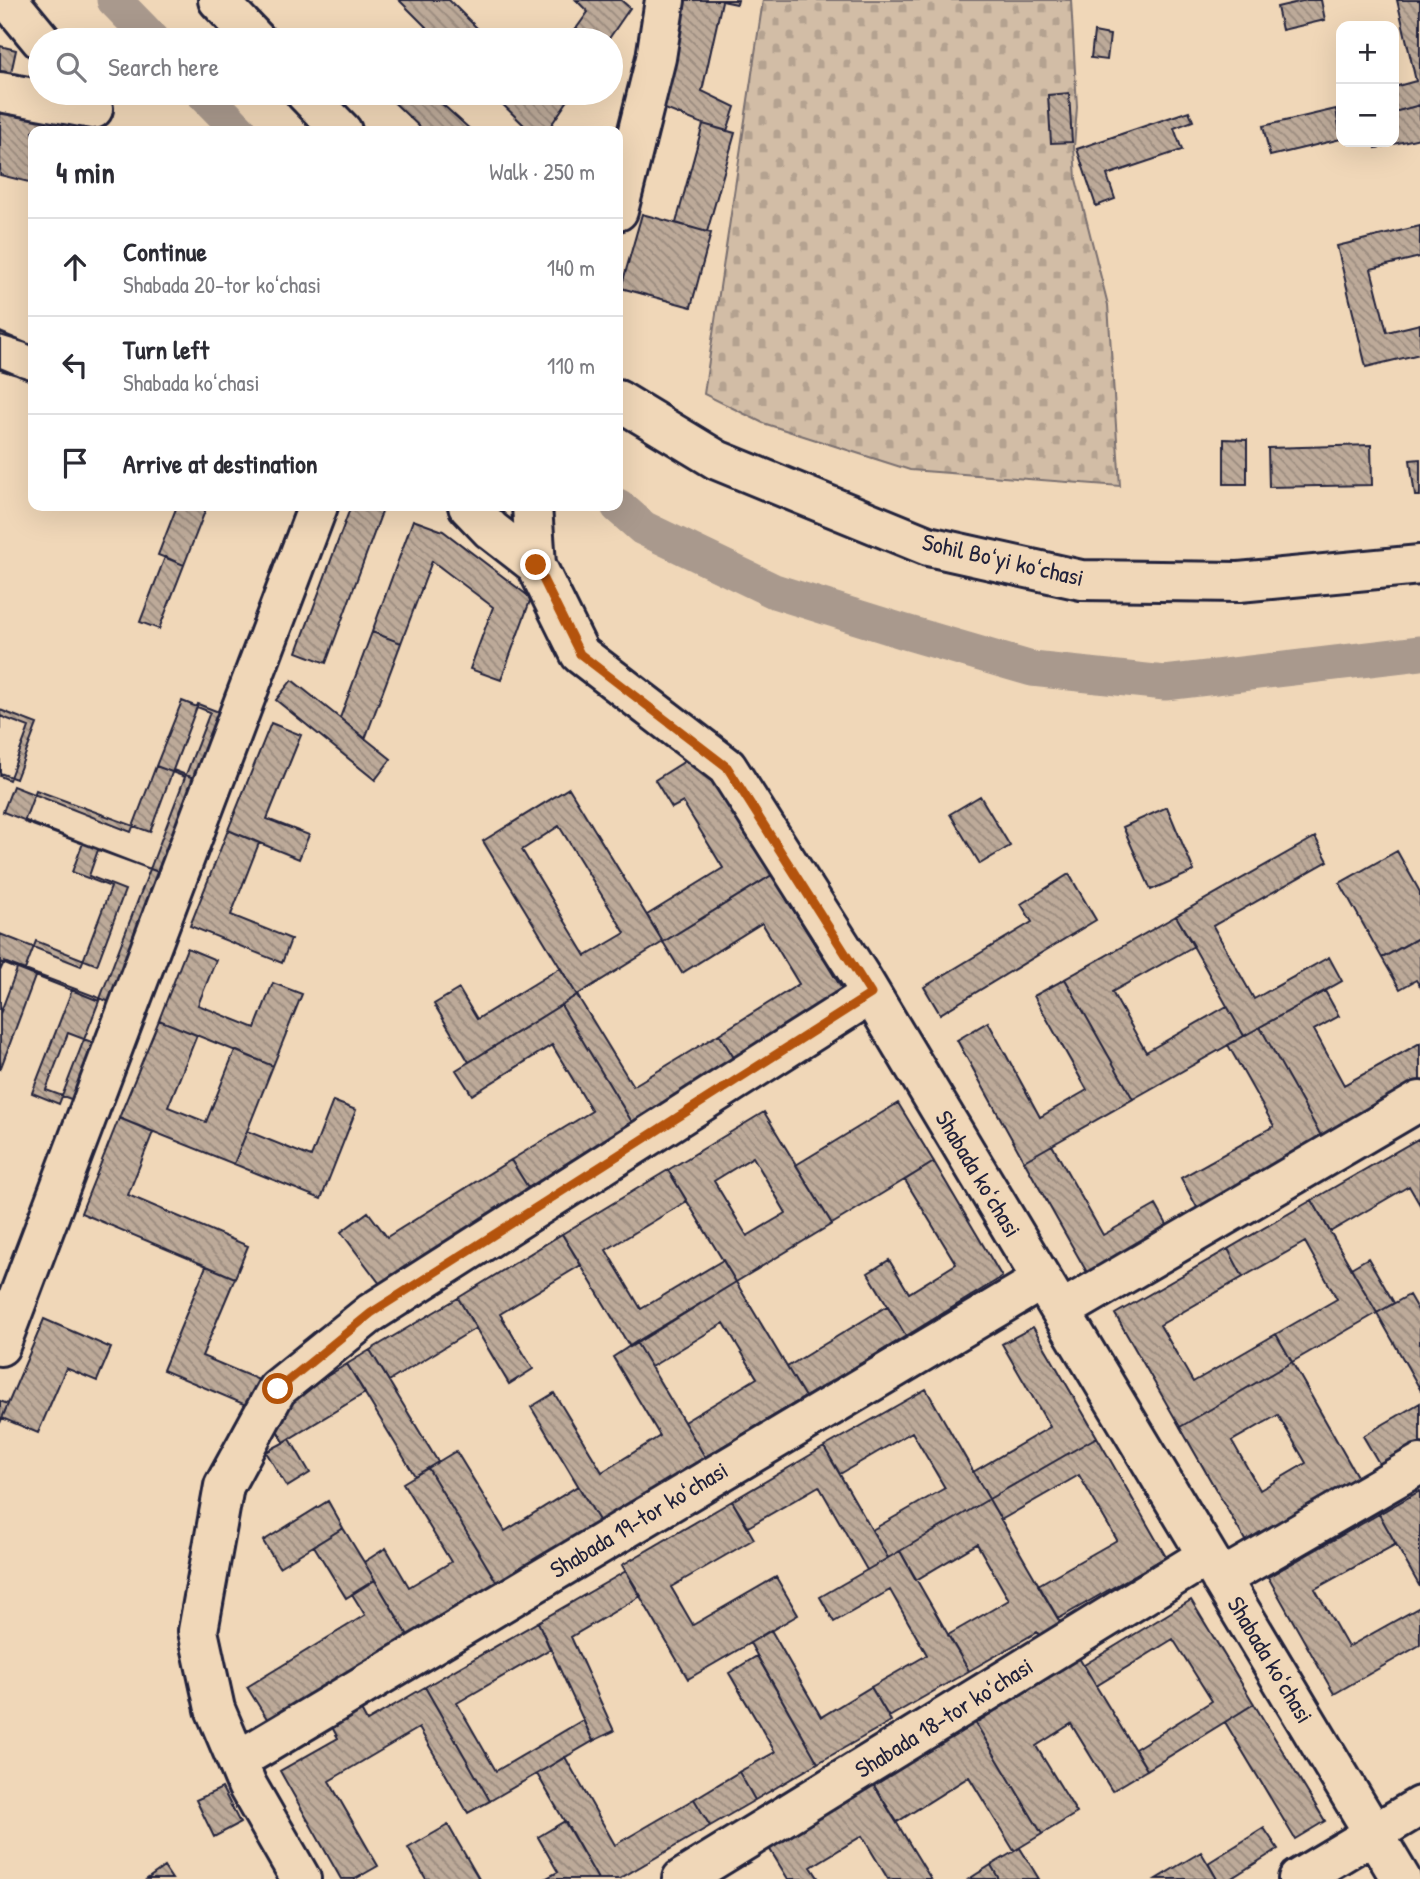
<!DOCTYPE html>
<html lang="en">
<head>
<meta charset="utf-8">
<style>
  :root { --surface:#fff; --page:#f7f7f7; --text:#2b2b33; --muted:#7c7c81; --line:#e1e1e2 }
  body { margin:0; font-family:"Patrick Hand",sans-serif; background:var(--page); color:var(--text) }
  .controls { position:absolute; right:21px; top:21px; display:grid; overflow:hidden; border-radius:14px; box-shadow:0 7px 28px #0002 }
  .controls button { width:63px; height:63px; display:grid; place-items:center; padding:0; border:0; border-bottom:2px solid var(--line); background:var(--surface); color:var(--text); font:35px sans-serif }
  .stop { position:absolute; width:21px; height:21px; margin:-16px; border:5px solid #b45309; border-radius:50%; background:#fff }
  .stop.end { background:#b45309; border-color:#fff; box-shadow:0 2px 7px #0008 }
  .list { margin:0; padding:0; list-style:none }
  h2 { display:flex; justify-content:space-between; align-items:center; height:91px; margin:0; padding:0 28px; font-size:30px }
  h2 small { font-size:23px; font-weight:400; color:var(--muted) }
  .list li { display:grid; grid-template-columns:46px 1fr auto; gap:21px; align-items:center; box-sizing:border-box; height:98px; padding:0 28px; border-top:2px solid var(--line) }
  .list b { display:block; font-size:26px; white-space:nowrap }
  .list p { margin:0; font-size:23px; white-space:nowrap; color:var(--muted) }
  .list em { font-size:23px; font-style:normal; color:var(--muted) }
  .icon { flex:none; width:38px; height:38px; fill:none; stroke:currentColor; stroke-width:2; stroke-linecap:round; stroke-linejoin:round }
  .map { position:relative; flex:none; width:1420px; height:1879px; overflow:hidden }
  .search { position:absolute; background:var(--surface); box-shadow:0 7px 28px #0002; left:28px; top:28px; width:595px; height:77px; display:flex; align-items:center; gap:18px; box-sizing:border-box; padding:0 24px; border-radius:38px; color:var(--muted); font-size:26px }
  .panel { position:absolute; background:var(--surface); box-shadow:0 7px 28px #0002; left:28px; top:126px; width:595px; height:385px; border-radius:14px }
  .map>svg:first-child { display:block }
  .cemetery { fill:url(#cemetery-stones); stroke:#7a7070; stroke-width:2 }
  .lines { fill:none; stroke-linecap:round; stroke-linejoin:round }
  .canal { stroke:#a9998d; stroke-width:35 }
  .building { fill:url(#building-back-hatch); stroke:#22223b; stroke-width:2; fill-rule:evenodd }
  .minor-casing { stroke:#22223b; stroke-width:44 }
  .major-casing { stroke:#22223b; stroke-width:44 }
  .minor { stroke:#f0d7b8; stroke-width:38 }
  .major { stroke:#f0d7b8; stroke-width:38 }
  .route { stroke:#b45309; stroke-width:9 }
  .labels { text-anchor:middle; stroke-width:5; stroke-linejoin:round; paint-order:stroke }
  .street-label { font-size:24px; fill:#22223b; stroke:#f0d7b8 }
</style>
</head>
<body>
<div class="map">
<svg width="1420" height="1879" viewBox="0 0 1420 1879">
  <defs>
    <pattern id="cemetery-stones" width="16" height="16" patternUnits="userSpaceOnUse" patternTransform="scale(1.75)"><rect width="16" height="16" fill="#d2bda6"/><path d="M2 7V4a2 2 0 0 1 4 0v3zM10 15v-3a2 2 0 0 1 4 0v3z" fill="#b4a290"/></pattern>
    <pattern id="building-back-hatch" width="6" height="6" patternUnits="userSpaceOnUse" patternTransform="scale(1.75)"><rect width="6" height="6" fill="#bdaa99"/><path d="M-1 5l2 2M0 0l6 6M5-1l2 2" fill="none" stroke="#998a7e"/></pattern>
  </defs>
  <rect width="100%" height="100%" fill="#f0d7b8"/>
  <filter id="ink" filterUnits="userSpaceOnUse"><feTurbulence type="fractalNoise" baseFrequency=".0143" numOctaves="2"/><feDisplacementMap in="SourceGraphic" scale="14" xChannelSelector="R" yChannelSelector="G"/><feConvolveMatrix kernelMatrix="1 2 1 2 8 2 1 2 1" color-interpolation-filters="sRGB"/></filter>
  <g filter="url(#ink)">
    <path class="cemetery" d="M763 0H1071L1077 107 1074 147 1076 179 1108 305 1120 486 910 470 763 423 704 394Z"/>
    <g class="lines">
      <path class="canal" d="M114 0 153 40
        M203 93 240 131
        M618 506 643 528 774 591 902 631 1032 669 1165 683 1420 653"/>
    </g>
    <path class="building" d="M399 0H449L489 40H439Z
      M576 0H621L630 8 608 40H568L588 12Z
      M684 0H738L737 4 722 1 702 91 735 107 727 131 703 124 660 107Z
      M1307 0H1321L1325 20 1282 30 1277 7Z
      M1397 0H1420V105L1394 112V87L1416 81Z
      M1094 32 1110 35 1107 60 1091 58Z
      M0 46 16 50 8 87 0 85Z
      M384 93H430L472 131H424Z
      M491 93H573L547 131H530Z
      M1069 93 1072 142 1051 143 1048 95Z
      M0 101 50 113 45 131H33V183L0 175Z
      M1420 105V138L1376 148 1375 142H1394V112Z
      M1336 109 1341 139 1270 156 1263 126Z
      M1189 111 1193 121 1174 128 1182 150 1107 175 1115 199 1096 206 1077 149Z
      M703 124 735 133 707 232 676 223Z
      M642 214 711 233 691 307 621 288Z
      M1420 226V257L1371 269 1387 332 1420 324V354L1366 367 1337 246Z
      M0 332 33 346V382L0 368Z
      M0 335 33 345V380L0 370Z
      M1224 439 1247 440V484H1224Z
      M1371 445 1372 485 1269 487 1268 448Z
      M1420 459V496H1415L1410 460Z
      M177 506H207L184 565 158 555Z
      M351 506H375L383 509 326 663 297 652Z
      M413 520 443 531 531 598 501 680 470 669 493 607 432 561 401 643 372 632Z
      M165 557 184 565 159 629 140 622Z
      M372 632 401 643 365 739 340 718Z
      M292 680 391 759 375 780 276 700Z
      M182 701 210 712 185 777 156 766Z
      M198 704 232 717 207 783 173 770Z
      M0 710 37 724 16 779 0 773Z
      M0 716 29 727 9 780 0 776Z
      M271 723 301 735 267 819 309 835 299 859 228 830Z
      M698 753 772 875 663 942 647 915 723 868 683 802 672 808 655 780Z
      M156 766 185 777 150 869 3 812 13 786 131 832Z
      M173 770 207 783 172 877 24 822 36 790 150 832Z
      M569 788 663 942 577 995 483 841ZM559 826 625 933 586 956 522 850Z
      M980 796 1010 846 980 864 950 814Z
      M1167 807 1194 871 1151 890 1123 827Z
      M228 830 259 843 231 915 291 939 282 963 190 926Z
      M1315 837 1328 861 1213 926 1254 999 1329 957 1342 981 1244 1036 1176 916Z
      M83 843 150 869 99 1001 0 962V934L81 966 111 887 72 872Z
      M98 850 172 877 123 1007 25 970 36 941 97 965 125 890 89 876Z
      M1397 851 1420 892V937L1382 958 1340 883Z
      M1069 874 1096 920 940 1014 924 987 1032 922 1021 904Z
      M772 875 847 997 738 1064 719 1034 799 984 762 923 682 973 663 942Z
      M1176 916 1194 946 1112 992 1146 1052 1227 1006 1244 1036 1133 1099 1065 979Z
      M1420 937V986L1416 980 1400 989 1382 958Z
      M187 948 216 960 198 1005 255 1028 273 983 302 994 273 1066 159 1020Z
      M0 962 17 969 0 1014Z
      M4 962 36 974 0 1070V971Z
      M560 968 577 995 469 1062 434 1004 459 989 477 1019Z
      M1065 979 1133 1099 1024 1161 957 1040 988 1022 1040 1117 1087 1090 1034 996Z
      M72 990 99 1001 59 1104 32 1093Z
      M1325 991 1339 1016 1314 1030 1344 1085 1420 1043V1089L1325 1143 1260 1027Z
      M577 995 633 1086 719 1034 738 1064 635 1127 561 1005Z
      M561 1005 635 1127 531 1192 511 1160 592 1111 552 1045 472 1095 456 1070Z
      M159 1020 197 1035 168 1107 206 1122 235 1050 273 1066 234 1164 119 1118Z
      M1260 1027 1325 1143 1200 1213 1181 1178 1274 1126 1228 1045Z
      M68 1033 97 1044 76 1101 46 1090Z
      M333 1101 356 1110 321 1199 234 1164 247 1131 311 1157Z
      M898 1103 934 1162 832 1224 796 1165Z
      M764 1112 832 1224 736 1282 668 1170ZM753 1157 786 1213 747 1236 714 1181Z
      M119 1118 153 1132 128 1195 248 1246 235 1278 81 1213Z
      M1418 1139 1420 1143V1205L1409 1186 1330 1232 1312 1200Z
      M1052 1145 1103 1235 1156 1205 1170 1230 1089 1276 1024 1161Z
      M511 1160 531 1192 380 1284 341 1232 368 1212 387 1237Z
      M934 1162 1002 1277 906 1336 868 1273 889 1260 909 1293 956 1264 905 1180Z
      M668 1170 687 1201 606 1250 641 1309 723 1260 736 1282 630 1347 562 1234Z
      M1312 1200 1377 1313 1292 1362 1276 1334 1337 1299 1305 1242 1243 1277 1228 1249Z
      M562 1234 581 1265 500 1314 533 1369 509 1384 458 1298Z
      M1228 1249 1243 1277 1160 1325 1193 1382 1276 1334 1292 1362 1180 1427 1115 1314Z
      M1368 1258 1394 1303 1377 1313 1351 1268Z
      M206 1266 235 1278 202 1356 271 1385 260 1411 163 1370Z
      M736 1282 805 1397 705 1457 684 1422 757 1378 724 1323 651 1367 636 1342Z
      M1409 1295 1420 1314V1389L1377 1313Z
      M458 1298 476 1328 389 1381 370 1350Z
      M887 1306 906 1336 805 1397 787 1367Z
      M44 1319 111 1348 97 1381 66 1368 38 1433 2 1418Z
      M1033 1327 1097 1437 989 1499 973 1472 1050 1427 1002 1344Z
      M636 1342 705 1457 600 1522 531 1407 554 1393 602 1472 660 1436 613 1357Z
      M370 1350 438 1462 415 1476 347 1364Z
      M1292 1362 1358 1478 1246 1542 1180 1427ZM1278 1415 1306 1463 1260 1490 1232 1441Z
      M347 1364 365 1393 284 1442 267 1413Z
      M926 1389 989 1499 888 1558 872 1530 945 1488 912 1432 840 1474 824 1447Z
      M0 1401 8 1404 0 1423Z
      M1420 1403V1442L1380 1465 1363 1436Z
      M1097 1437 1166 1557 1058 1619 1038 1585 1117 1540 1079 1475 1001 1520 989 1499Z
      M290 1439 310 1473 287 1487 266 1452Z
      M824 1447 888 1558 867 1570 819 1486 748 1527 732 1501Z
      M456 1451 505 1531 578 1486 600 1522 497 1583 428 1468Z
      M428 1468 497 1583 409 1637 364 1562 386 1548 409 1587 451 1562 403 1483Z
      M1420 1491V1587L1379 1514Z
      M989 1499 1063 1627 1042 1640 1037 1632 969 1671 948 1635 1009 1600 977 1544 916 1580 900 1551Z
      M328 1501 343 1528 279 1567 263 1541Z
      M732 1501 754 1539 671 1587 693 1625 776 1577 798 1615 688 1679 622 1565Z
      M1379 1514 1396 1544 1315 1589 1348 1647 1420 1607V1645L1334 1694 1268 1577Z
      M343 1528 375 1580 346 1598 314 1546Z
      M900 1551 969 1671 889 1717 871 1687 927 1655 890 1590 834 1622 820 1597Z
      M626 1571 641 1596 571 1637 614 1731 593 1741 538 1622Z
      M375 1580 409 1637 269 1722 247 1687 365 1615 352 1594Z
      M1191 1600 1254 1704 1147 1770 1135 1749 1212 1701 1173 1639 1096 1686 1084 1665Z
      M538 1622 550 1649 457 1703 496 1771 583 1720 593 1741 490 1801 425 1687Z
      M771 1630 821 1717 871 1687 891 1721 818 1763 750 1643Z
      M757 1656 818 1763 755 1800 739 1772 775 1752 729 1673Z
      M1079 1658 1147 1770 1112 1791 1071 1724 1036 1746 1077 1813 1042 1834 975 1722Z
      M425 1687 490 1801 468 1813 419 1728 329 1781 378 1866 355 1879H341L280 1771 338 1738 332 1727 361 1710 367 1721Z
      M1254 1704 1325 1821 1295 1839 1225 1722Z
      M975 1722 1042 1834 1014 1851 969 1777 897 1822 873 1784Z
      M565 1757 615 1845 694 1799 710 1826 619 1879H598L537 1774Z
      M739 1772 755 1800 710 1826 694 1799Z
      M873 1784 931 1879H888L862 1836 811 1867 819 1879H788L769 1848Z
      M222 1788 240 1823 214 1837 196 1800Z
      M565 1821 598 1879H545L558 1872 538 1837Z
      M448 1825 479 1879H426L408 1848Z
      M1264 1828 1278 1849 1230 1879H1217L1208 1863Z
      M1020 1848 1039 1879H999L991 1865Z
      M1201 1852 1217 1879H1156Z
      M991 1865 999 1879H969Z
      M164 1867 172 1879H147Z"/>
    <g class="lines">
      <defs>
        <path id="minor" d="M8 0 41 40
          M0 92 93 109
          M618 211 656 58 665 0
          M468 506 491 530 536 565
          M532 506 536 565 580 654 727 767 862 979 1401 1879
          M1061 1311 1420 1101
          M0 1346 318 506
          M1221 1579 1420 1464
          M237 1761 1042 1280
          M301 1879 247 1785 237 1761 215 1709 198 1631 224 1486 277 1389 371 1313 871 994
          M682 1879 1207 1556
          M1298 1879 1420 1806"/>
        <path id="major" d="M218 0 256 40
          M305 93 342 131
          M618 400 717 460 928 546 1081 580 1239 582 1420 565"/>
      </defs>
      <use href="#minor" class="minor-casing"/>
      <use href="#major" class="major-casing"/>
      <use href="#minor" class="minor"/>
      <use href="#major" class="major"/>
    </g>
  </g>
  <g class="lines" filter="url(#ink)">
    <path class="route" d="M278 1389 371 1313 871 994 727 767 580 654 536 565"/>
  </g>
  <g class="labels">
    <g class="street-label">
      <text transform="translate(1003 560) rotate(13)" y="8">Sohil Boʻyi koʻchasi</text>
      <text transform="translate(978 1174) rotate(59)" y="8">Shabada koʻchasi</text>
      <text transform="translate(639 1520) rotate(-31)" y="8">Shabada 19-tor koʻchasi</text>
      <text transform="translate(1270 1660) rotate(59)" y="8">Shabada koʻchasi</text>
      <text transform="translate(944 1718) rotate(-32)" y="8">Shabada 18-tor koʻchasi</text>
    </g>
  </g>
</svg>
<div class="controls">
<button>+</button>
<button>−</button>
</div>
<div class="stop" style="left:278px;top:1389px"></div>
<div class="stop end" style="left:536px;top:565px"></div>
<div class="search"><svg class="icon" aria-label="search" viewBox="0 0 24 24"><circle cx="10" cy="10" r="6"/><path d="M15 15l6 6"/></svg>Search here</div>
<section class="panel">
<h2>4 min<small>Walk · 250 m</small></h2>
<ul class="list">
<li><svg class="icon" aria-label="ahead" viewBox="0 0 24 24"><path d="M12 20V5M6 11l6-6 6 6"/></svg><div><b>Continue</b><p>Shabada 20-tor koʻchasi</p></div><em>140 m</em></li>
<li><svg class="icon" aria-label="left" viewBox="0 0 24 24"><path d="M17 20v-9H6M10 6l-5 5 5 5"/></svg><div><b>Turn left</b><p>Shabada koʻchasi</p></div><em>110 m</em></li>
<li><svg class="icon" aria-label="arrive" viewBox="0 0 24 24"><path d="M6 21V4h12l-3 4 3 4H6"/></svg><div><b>Arrive at destination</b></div></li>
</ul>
</section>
</div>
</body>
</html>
